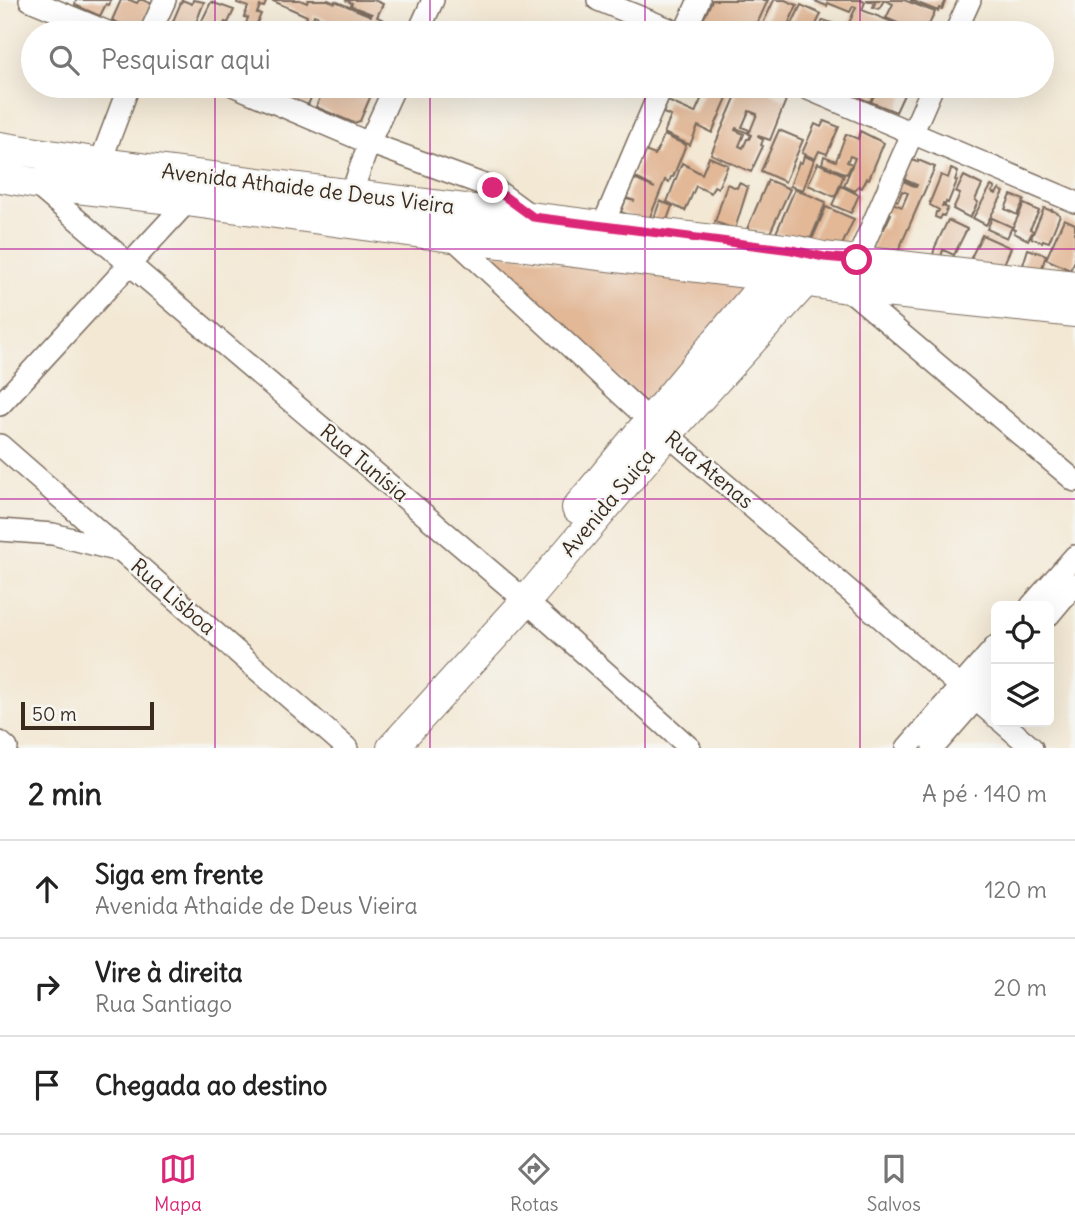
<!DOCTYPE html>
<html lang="pt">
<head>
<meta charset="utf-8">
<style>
  :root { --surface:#fff; --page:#f6f6f6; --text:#222; --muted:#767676; --line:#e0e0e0; --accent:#db2777 }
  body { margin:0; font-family:Delius,sans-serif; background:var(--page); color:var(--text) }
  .controls { position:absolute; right:21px; bottom:21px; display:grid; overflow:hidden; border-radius:10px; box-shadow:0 7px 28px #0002 }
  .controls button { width:63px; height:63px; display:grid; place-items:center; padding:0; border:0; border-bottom:2px solid var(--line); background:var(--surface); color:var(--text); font:35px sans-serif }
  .scale { position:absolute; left:21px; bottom:18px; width:133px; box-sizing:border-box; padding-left:7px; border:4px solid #3b2a1e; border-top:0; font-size:19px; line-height:24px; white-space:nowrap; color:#3b2a1e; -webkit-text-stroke:5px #f6f6f2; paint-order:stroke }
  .stop { position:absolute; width:21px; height:21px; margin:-16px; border:5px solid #db2777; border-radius:50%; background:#fff }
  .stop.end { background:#db2777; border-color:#fff; box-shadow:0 2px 7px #0008 }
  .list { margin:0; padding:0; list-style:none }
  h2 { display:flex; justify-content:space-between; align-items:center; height:91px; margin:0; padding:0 28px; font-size:30px }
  h2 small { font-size:23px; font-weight:400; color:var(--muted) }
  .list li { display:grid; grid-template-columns:46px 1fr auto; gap:21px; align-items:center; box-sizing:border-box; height:98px; padding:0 28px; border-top:2px solid var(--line) }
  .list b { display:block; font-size:26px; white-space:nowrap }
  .list p { margin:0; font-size:23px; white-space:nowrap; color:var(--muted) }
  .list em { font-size:23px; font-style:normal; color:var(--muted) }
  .icon { flex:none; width:38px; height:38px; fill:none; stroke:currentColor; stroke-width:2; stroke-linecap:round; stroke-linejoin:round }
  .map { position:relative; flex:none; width:1075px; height:748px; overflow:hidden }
  .search { position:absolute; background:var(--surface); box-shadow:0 7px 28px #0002; left:21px; right:21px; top:21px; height:77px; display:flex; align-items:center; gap:18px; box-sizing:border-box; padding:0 24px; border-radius:38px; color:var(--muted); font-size:26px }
  .sheet { height:385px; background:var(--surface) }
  nav { display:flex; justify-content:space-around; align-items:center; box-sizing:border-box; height:98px; border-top:2px solid var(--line); background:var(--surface); font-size:19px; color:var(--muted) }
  nav a { display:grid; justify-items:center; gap:4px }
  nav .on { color:var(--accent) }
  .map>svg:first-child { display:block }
  .building { fill:#e2b897; fill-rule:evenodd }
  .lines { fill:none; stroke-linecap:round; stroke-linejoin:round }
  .street-casing { stroke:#7b6c5e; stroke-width:24 }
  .secondary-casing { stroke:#7b6c5e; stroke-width:32 }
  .street { stroke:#fff; stroke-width:21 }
  .secondary { stroke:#fff; stroke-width:30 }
  .route { stroke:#db2777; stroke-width:9 }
  .grid { fill:none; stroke:#b5179e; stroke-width:2; stroke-opacity:0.55 }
  .labels { text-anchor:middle; stroke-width:5; stroke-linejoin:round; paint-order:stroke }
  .street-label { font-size:21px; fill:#3b2a1e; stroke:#f6f6f2 }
</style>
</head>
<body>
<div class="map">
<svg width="1075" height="748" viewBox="0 0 1075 748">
  <rect width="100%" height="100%" fill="#f6f6f2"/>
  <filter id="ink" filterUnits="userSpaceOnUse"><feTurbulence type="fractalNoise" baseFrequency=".0143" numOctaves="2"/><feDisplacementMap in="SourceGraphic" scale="14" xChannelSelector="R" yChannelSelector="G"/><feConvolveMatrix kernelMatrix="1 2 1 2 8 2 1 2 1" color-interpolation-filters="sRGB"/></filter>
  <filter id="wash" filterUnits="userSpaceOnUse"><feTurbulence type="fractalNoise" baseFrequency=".00686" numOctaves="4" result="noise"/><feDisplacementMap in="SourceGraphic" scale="28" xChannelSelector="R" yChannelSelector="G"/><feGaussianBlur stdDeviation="1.57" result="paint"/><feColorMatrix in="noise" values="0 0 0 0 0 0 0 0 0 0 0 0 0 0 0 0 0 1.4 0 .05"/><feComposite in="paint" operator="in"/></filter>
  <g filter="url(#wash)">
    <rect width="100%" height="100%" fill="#f3e8d4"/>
    <g id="blocks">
      <path class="building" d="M76 0H111L109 5 106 4 100 16 75 5Z
        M121 0H130L137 3 139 0H143L152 4 139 33 112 20Z
        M182 0 192 4 193 0 204 2 192 33H168Z
        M238 0H267L264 7 260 6 257 13 261 14 254 30 245 26 248 18 244 17 248 7 237 3Z
        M271 0H300L307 3 308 0H328L335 3V1L371 16 372 14 351 6 352 3 345 0H374L383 4 377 17 388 22 383 33H343L344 31 326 23 327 20 314 15 313 19 316 20 310 33H294L297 25 303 27 307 16Z
        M712 0H768L757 24H759L757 29 760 30 774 0H785L797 5 787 27 790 28 801 5 821 14 812 33H716L711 32 710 33 699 29Z
        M812 0H860L865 2 862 10 912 30 911 33H874L877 26 874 25 870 33H845L849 25 863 32 864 30 849 23 856 7 853 6 850 12 828 3 827 6Z
        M866 0H904L935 12 927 29 932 31 930 33H924L915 28 914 30 886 18 893 4 884 0 879 9 873 7 875 3Z
        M910 0H946L942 9 939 8 938 11Z
        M211 2 234 10 228 23 225 22 219 33H196Z
        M823 20 838 25 834 33H817Z
        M289 86H312L310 92 313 93 308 105 284 96Z
        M325 86H345L342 97 346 86H375L360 121 354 123 316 107Z
        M707 86H732L712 133 698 126 690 145 664 133 671 116 663 113 668 101 695 113Z
        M740 86H757L786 100 770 140 758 136V137L763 140 761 145 763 146 751 172 711 154ZM749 111 757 114 749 134 751 135 749 139H747L743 148 739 146 744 134 735 130 736 128 748 133 749 130 742 127Z
        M850 86H877L870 102 860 98V95L848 90Z
        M878 86H888L887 87 893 89 895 86H908L896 112 871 102Z
        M824 121 839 127 827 154 819 151 815 159 802 153 815 124 821 127Z
        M779 130 803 140 785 182 761 171Z
        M860 131 884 143 869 179 867 178 862 188 858 186 855 191 844 186 855 158 850 156 847 162 852 164 847 174 822 164 824 156 836 161 846 134 858 139Z
        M664 135 686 145 673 177H671L669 182 665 180 648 222 621 212 626 199 635 201 626 198 634 179 655 188 634 177 645 151 655 155Z
        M804 156 814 160 803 190 790 186 799 162 802 163Z
        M709 157 728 165 718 188 714 186 711 193 696 186 685 211 667 202 682 163 702 174Z
        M909 159 918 162V160L935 167 897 254 875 251 873 246 880 228 884 229 891 214 885 212 890 202 902 207 908 193 902 191 898 201 892 199 901 180 916 187 917 185 901 178Z
        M818 163 844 175 835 197 808 185Z
        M951 169 958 172 955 180 957 181 948 203 946 202 945 205 943 204 942 206 948 208 944 216 942 215 940 219 935 217 936 212H938L939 210 930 205 931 202H930L941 175 948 178Z
        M964 176 982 185 975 200 978 202 970 218 953 209 960 194 956 192Z
        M768 180 790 189 770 233 747 229Z
        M739 183 748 187 735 229 715 222 727 184 737 188Z
        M841 186 859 195 851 213 832 205Z
        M991 186 995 188 992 192 996 194 999 189 1004 192 986 225 973 218Z
        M795 189 826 202 811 238 776 233Z
        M1011 195 1024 200 1017 215 1005 209Z
        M660 201 672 206 665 225 653 221Z
        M1024 204 1039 211 1030 229 1033 231 1028 240 1014 233 1015 230 1012 229Z
        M826 207 854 219 843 243 840 245 811 242Z
        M1044 208 1052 211V210L1060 215 1049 242 1043 240 1042 242 1031 238Z
        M992 218 1012 227 1007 238 987 229Z
        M1064 219 1075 224V261L1070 270 1046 259Z
        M948 220 967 229 954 255 943 250 940 260 932 259 935 247Z
        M982 235 1011 248 1001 271 967 266Z
        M1028 249 1046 255 1040 274 1022 268Z
        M471 250 762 286 652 407Z"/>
    </g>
  </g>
  <g filter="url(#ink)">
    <use href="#blocks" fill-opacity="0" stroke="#7b6c5e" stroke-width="2"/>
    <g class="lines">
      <defs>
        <path id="street" d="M30 0 110 33
          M598 0 679 33
          M150 33 165 0
          M418 33 433 0
          M684 33 699 0
          M955 33 970 0
          M235 86 369 143 493 188 530 215
          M801 86 1075 202
          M100 163 129 86
          M34 183 526 601 690 748
          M351 195 369 143 395 86
          M602 227 662 86
          M452 234V237L650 421 667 434 996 717
          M857 260 933 86
          M847 288 1075 481
          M0 405 188 201
          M0 445 347 748
          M0 530 53 534 115 550
          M1031 606 1075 556
          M1049 615 1075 584
          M1002 722 1032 748
          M0 742 7 748
          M907 748 996 646
          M933 748 996 676"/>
        <path id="secondary" d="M0 147 100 163 792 250 823 257 1075 286
          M0 177 34 183 188 201 452 237 772 276 847 288 1075 312
          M577 508 781 264
          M392 748 526 601 667 434 805 282 813 271"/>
      </defs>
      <use href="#street" class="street-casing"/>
      <use href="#secondary" class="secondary-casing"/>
      <use href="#street" class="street"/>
      <use href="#secondary" class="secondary"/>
    </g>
  </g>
  <g class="lines" filter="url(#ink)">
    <path class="route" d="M493 188 533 217 792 250 824 257 857 260"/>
  </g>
  <path class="grid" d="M215 0V33M430 0V33M645 0V33M860 0V33M215 86V748M430 86V748M645 86V748M860 86V748M0 249H1075M0 499H1075"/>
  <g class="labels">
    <g class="street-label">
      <text transform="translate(308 189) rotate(7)" y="7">Avenida Athaide de Deus Vieira</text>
      <text transform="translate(364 463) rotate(40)" y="7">Rua Tunísia</text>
      <text transform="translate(709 470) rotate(40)" y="7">Rua Atenas</text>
      <text transform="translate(608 503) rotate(-50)" y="7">Avenida Suiça</text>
      <text transform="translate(173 597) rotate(41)" y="7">Rua Lisboa</text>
    </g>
  </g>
</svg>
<div class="controls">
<button><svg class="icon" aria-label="locate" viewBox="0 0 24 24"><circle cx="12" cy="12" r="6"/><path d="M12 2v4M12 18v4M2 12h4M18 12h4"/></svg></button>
<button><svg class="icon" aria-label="layers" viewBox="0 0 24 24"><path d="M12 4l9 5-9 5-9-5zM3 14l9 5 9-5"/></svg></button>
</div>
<div class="scale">50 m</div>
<div class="stop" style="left:857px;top:260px"></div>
<div class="stop end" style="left:493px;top:188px"></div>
<div class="search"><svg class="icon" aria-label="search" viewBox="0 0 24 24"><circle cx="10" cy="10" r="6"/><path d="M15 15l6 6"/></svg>Pesquisar aqui</div>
</div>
<section class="sheet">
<h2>2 min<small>A pé · 140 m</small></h2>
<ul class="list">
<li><svg class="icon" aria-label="ahead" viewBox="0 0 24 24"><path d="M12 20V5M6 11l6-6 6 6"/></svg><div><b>Siga em frente</b><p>Avenida Athaide de Deus Vieira</p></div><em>120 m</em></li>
<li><svg class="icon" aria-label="right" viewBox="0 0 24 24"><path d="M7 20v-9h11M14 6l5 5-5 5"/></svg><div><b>Vire à direita</b><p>Rua Santiago</p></div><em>20 m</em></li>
<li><svg class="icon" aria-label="arrive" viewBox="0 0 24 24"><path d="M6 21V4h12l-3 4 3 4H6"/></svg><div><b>Chegada ao destino</b></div></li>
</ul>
</section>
<nav>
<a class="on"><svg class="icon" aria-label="map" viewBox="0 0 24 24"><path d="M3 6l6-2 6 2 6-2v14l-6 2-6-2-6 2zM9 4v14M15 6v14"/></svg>Mapa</a>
<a><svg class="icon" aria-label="directions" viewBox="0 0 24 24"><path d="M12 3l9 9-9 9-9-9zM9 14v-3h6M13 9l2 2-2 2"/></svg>Rotas</a>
<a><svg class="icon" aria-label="saved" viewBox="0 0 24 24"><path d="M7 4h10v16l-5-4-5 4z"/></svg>Salvos</a>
</nav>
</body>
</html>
